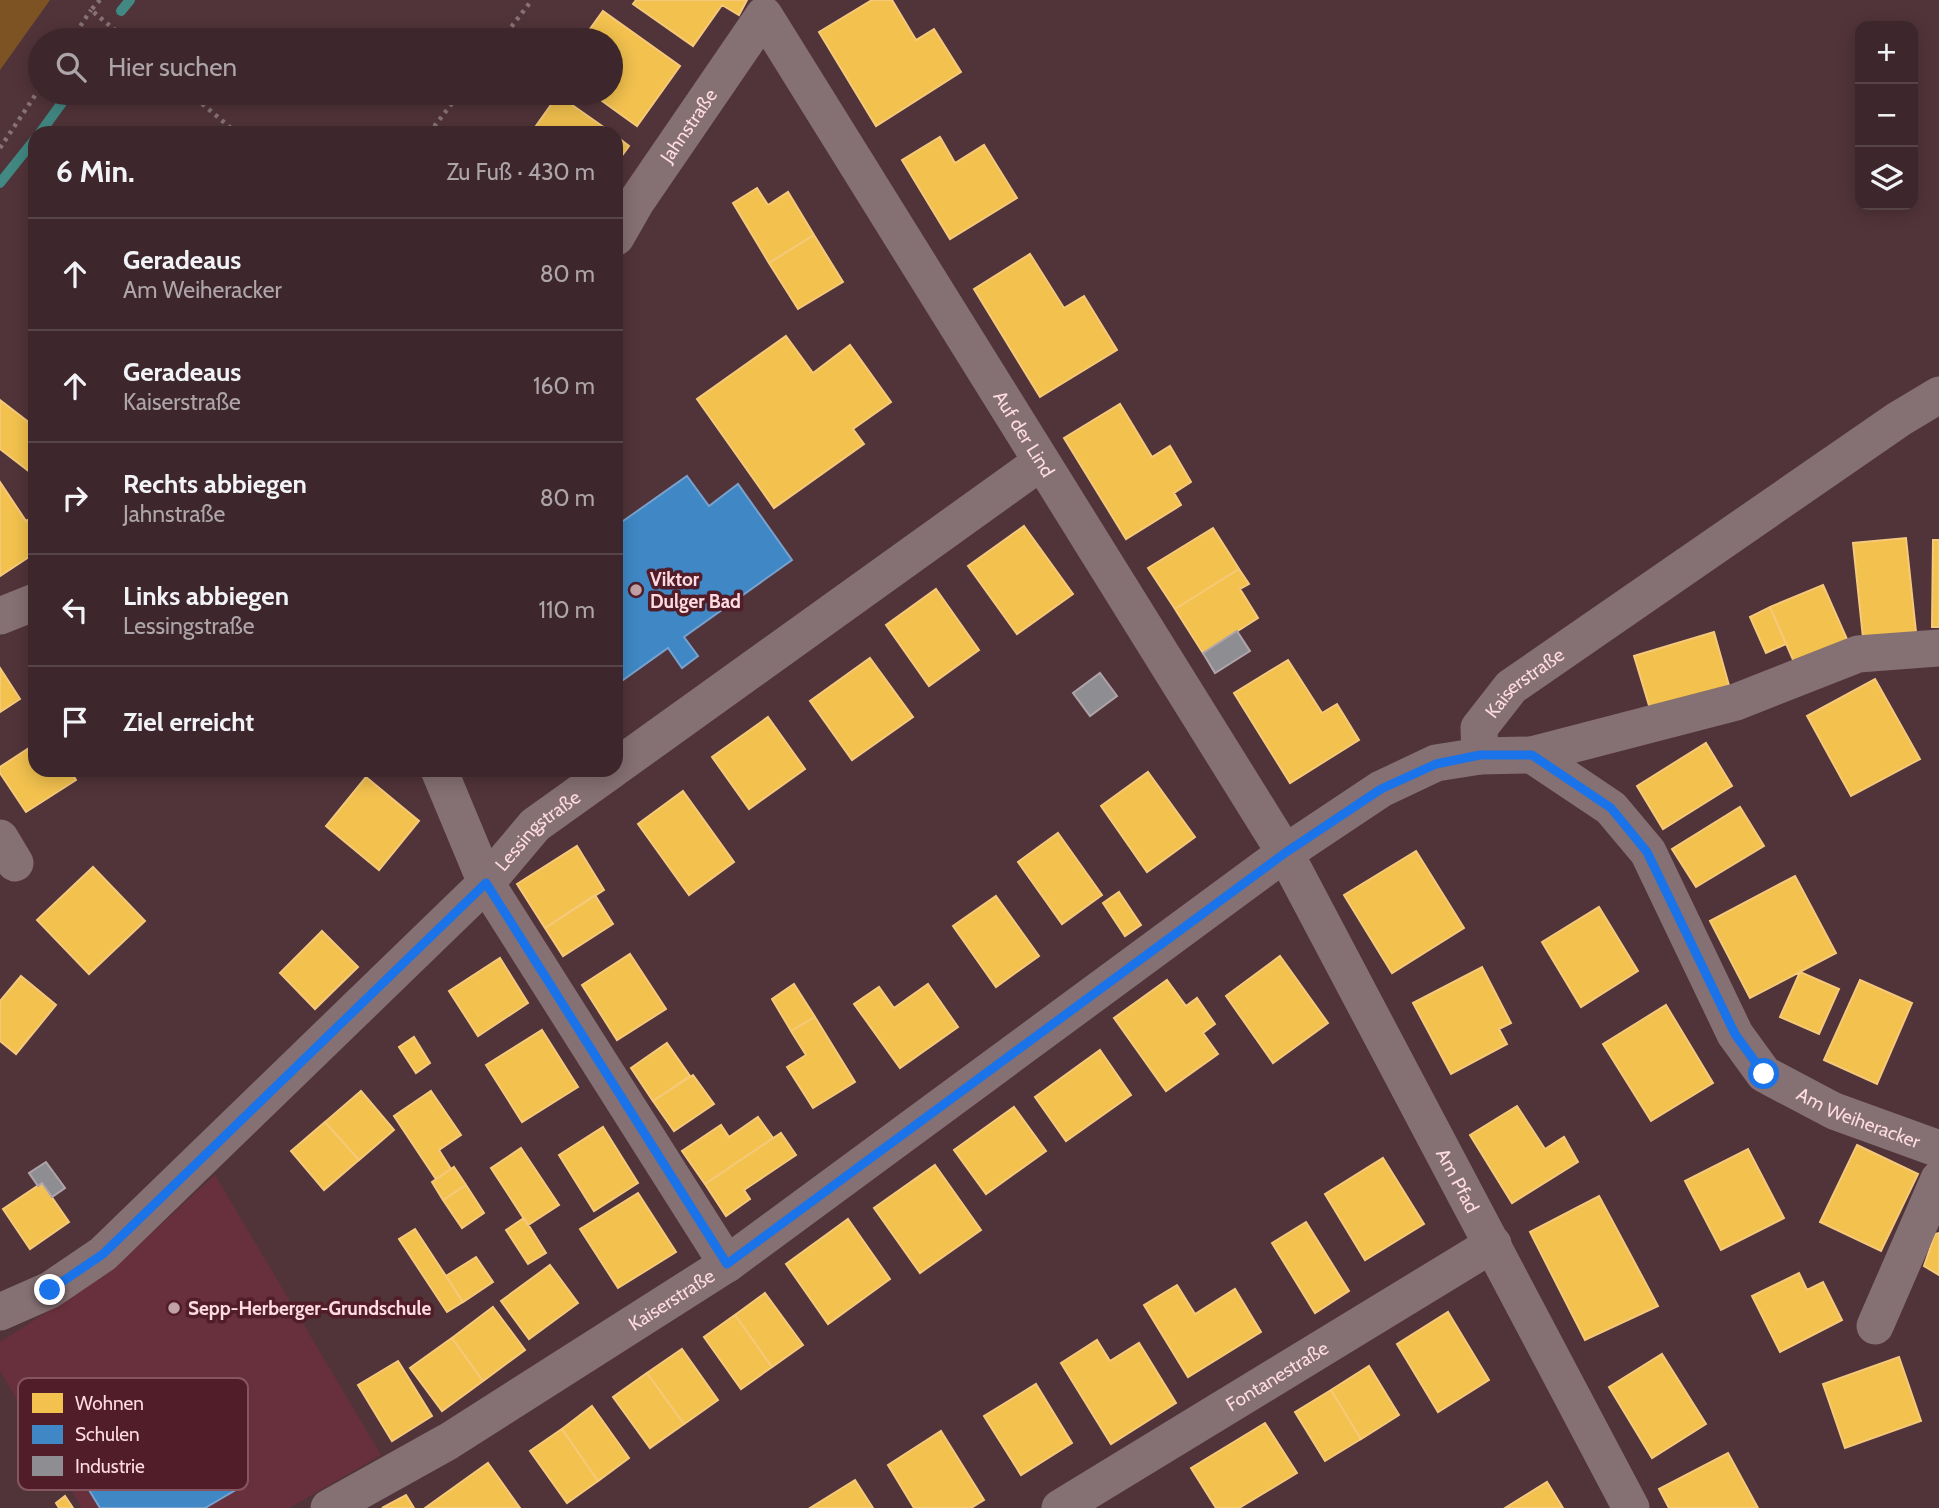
<!DOCTYPE html>
<html lang="de">
<head>
<meta charset="utf-8">
<style>
  :root { --surface:#3d272c; --page:#483338; --text:#f1f3f6; --muted:#ada5a9; --line:#564448 }
  body { margin:0; font-family:Cabin,sans-serif; background:var(--page); color:var(--text) }
  .controls { position:absolute; right:21px; top:21px; display:grid; overflow:hidden; border-radius:14px; box-shadow:0 4px 18px #0003 }
  .controls button { width:63px; height:63px; display:grid; place-items:center; padding:0; border:0; border-bottom:2px solid var(--line); background:var(--surface); color:var(--text); font:35px sans-serif }
  .stop { position:absolute; width:21px; height:21px; margin:-16px; border:5px solid #1a73e8; border-radius:50%; background:#fff }
  .stop.end { background:#1a73e8; border-color:#fff; box-shadow:0 2px 7px #0008 }
  .list { margin:0; padding:0; list-style:none }
  h2 { display:flex; justify-content:space-between; align-items:center; height:91px; margin:0; padding:0 28px; font-size:30px }
  h2 small { font-size:23px; font-weight:400; color:var(--muted) }
  .list li { display:grid; grid-template-columns:46px 1fr auto; gap:21px; align-items:center; box-sizing:border-box; height:112px; padding:0 28px; border-top:2px solid var(--line) }
  .list b { display:block; font-size:26px; white-space:nowrap }
  .list p { margin:0; font-size:23px; white-space:nowrap; color:var(--muted) }
  .list em { font-size:23px; font-style:normal; color:var(--muted) }
  .icon { flex:none; width:38px; height:38px; fill:none; stroke:currentColor; stroke-width:2; stroke-linecap:round; stroke-linejoin:round }
  .map { position:relative; flex:none; width:1939px; height:1508px; overflow:hidden }
  .search { position:absolute; background:var(--surface); box-shadow:0 4px 18px #0003; left:28px; top:28px; width:595px; height:77px; display:flex; align-items:center; gap:18px; box-sizing:border-box; padding:0 24px; border-radius:38px; color:var(--muted); font-size:26px }
  .panel { position:absolute; background:var(--surface); box-shadow:0 4px 18px #0003; left:28px; top:126px; width:595px; height:651px; border-radius:21px }
  .map>svg:first-child { display:block }
  .built { fill:#68303c }
  .green { fill:#7d5324 }
  .homes { fill:#f2c14e; stroke:#f6c97a; stroke-width:2 }
  .schools { fill:#3f88c5; stroke:#78a1cd; stroke-width:2 }
  .industry { fill:#8d8d92; stroke:#afa4a9; stroke-width:2 }
  .lines { fill:none; stroke-linecap:round; stroke-linejoin:round }
  .stream { stroke:#428883; stroke-width:10 }
  .path { stroke:#877376; stroke-width:4.5; stroke-dasharray:3.5 5; stroke-linecap:butt }
  .street { stroke:#857073; stroke-width:37 }
  .route { stroke:#1a73e8; stroke-width:9 }
  .poi-dot { fill:#c1a1a6; stroke:#511d29; stroke-width:2.5 }
  .labels { text-anchor:middle; stroke-width:7; stroke-linejoin:round; paint-order:stroke }
  .street-label { font-size:19px; fill:#fedbe0; stroke:#511d29 }
  .poi-label { font-size:19px; font-weight:bold; fill:#fedbe0; stroke:#511d29; text-anchor:start }
  .key { fill:#511d29; stroke:#855660; stroke-width:2 }
  .key-label { font-size:19px; fill:#fedbe0 }
</style>
</head>
<body>
<div class="map">
<svg width="1939" height="1508" viewBox="0 0 1939 1508">
  <rect width="100%" height="100%" fill="#51343a"/>
  <path class="built" d="M215 1175 381 1455 289 1508H82L0 1371V1342L107 1274Z"/>
  <path class="green" d="M0 0H50L0 70Z"/>
  <path class="homes" d="M636 0H747L739 15 722 5 693 46 633 4Z
    M872 0H892L916 40 934 29 961 72 876 126 819 32Z
    M603 11 680 66 637 126 591 93H611V40H582Z
    M558 95 612 133H531Z
    M616 136 629 146 616 164Z
    M940 137 955 163 984 145 1017 198 950 239 902 160Z
    M757 188 768 205 788 192 814 235 769 263 733 203Z
    M814 235 843 282 798 309 769 263Z
    M1030 254 1064 308 1084 296 1117 350 1040 397 974 289Z
    M786 336 813 373 850 345 891 402 853 429 864 444 774 508 697 399Z
    M0 400 35 427V476L0 449Z
    M1120 404 1152 457 1170 446 1191 482 1174 493 1181 505 1126 539 1064 438Z
    M0 482 26 521 35 515V553L0 576Z
    M1024 526 1073 594 1017 634 968 566Z
    M1213 528 1239 569 1175 609 1148 568Z
    M1906 538 1916 632 1863 638 1853 543Z
    M1933 540H1939V627H1932Z
    M1239 569 1249 584 1240 589 1258 618 1203 653 1175 609Z
    M1823 585 1850 646 1797 669 1770 607Z
    M936 589 979 650 929 686 886 625Z
    M1770 607 1786 644 1766 653 1750 617Z
    M1714 632 1730 689 1651 712 1634 656Z
    M870 658 913 717 852 760 810 701Z
    M1288 660 1322 713 1337 704 1359 740 1290 783 1234 693Z
    M0 668 20 699 0 712Z
    M1875 679 1920 759 1851 796 1807 716Z
    M768 717 805 769 749 809 712 757Z
    M1706 743 1732 786 1663 829 1637 786Z
    M35 744V770H70L76 780 26 812 0 773V767Z
    M1148 772 1195 837 1147 872 1101 806Z
    M366 777 419 821 379 870 326 826Z
    M683 791 734 862 689 895 638 824Z
    M1740 807 1764 846 1696 887 1672 849Z
    M1058 833 1102 895 1062 924 1018 862Z
    M577 846 604 890 545 928 517 884Z
    M1416 851 1464 928 1392 973 1344 895Z
    M93 867 145 921 89 974 37 920Z
    M1795 876 1836 953 1750 998 1710 921Z
    M1119 892 1141 925 1125 936 1103 903Z
    M595 895 613 924 563 956 545 928Z
    M996 896 1039 956 996 987 953 926Z
    M1599 907 1638 971 1581 1007 1542 942Z
    M322 931 358 967 315 1009 280 973Z
    M630 954 666 1009 617 1040 582 985Z
    M1280 956 1328 1023 1273 1063 1226 996Z
    M500 958 528 1003 478 1036 449 991Z
    M1482 967 1511 1023 1499 1029 1507 1044 1451 1074 1413 1003Z
    M1800 972 1839 989 1819 1034 1780 1017Z
    M21 976 56 1005 16 1054 0 1041V1001Z
    M1167 980 1186 1006 1197 998 1215 1024 1203 1033 1218 1054 1166 1091 1114 1018Z
    M1860 980 1912 1003 1877 1084 1824 1060Z
    M794 984 815 1017 791 1031 772 999Z
    M928 984 958 1027 900 1068 854 1004 879 987 894 1008Z
    M1666 1005 1713 1083 1651 1121 1603 1044Z
    M815 1017 855 1082 813 1108 787 1067 806 1055 791 1031Z
    M542 1030 578 1087 522 1122 486 1065Z
    M414 1037 430 1063 416 1073 399 1047Z
    M667 1043 690 1076 653 1101 631 1068Z
    M1100 1050 1131 1095 1066 1141 1035 1097Z
    M693 1075 714 1104 674 1131 653 1101Z
    M361 1091 394 1130 359 1160 325 1122Z
    M431 1091 461 1135 439 1150 451 1169 436 1179 394 1116Z
    M1517 1106 1545 1149 1564 1137 1578 1162 1512 1203 1470 1135Z
    M1014 1107 1046 1151 986 1194 954 1150Z
    M758 1117 773 1138 705 1184 682 1151 721 1125 729 1137Z
    M325 1122 359 1160 324 1190 291 1151Z
    M603 1127 638 1183 594 1211 559 1155Z
    M781 1133 796 1155 744 1190 750 1199 726 1216 705 1184Z
    M1857 1145 1918 1174 1881 1251 1820 1222Z
    M521 1148 559 1205 528 1225 491 1168Z
    M1748 1149 1784 1218 1721 1250 1685 1181Z
    M1383 1158 1424 1224 1365 1260 1325 1194Z
    M935 1165 981 1230 920 1273 874 1208Z
    M454 1167 466 1185 443 1200 432 1182Z
    M42 1183 69 1222 30 1249 3 1209Z
    M466 1185 484 1213 462 1228 443 1200Z
    M638 1193 676 1252 618 1288 580 1229Z
    M1599 1196 1658 1306 1585 1340 1530 1232Z
    M524 1218 546 1253 528 1264 506 1230Z
    M848 1219 890 1279 828 1324 786 1264Z
    M1306 1222 1349 1291 1315 1313 1272 1243Z
    M415 1229 463 1302 447 1312 399 1239Z
    M1939 1233V1275L1924 1266 1935 1234Z
    M476 1257 493 1282 463 1302 446 1276Z
    M550 1265 578 1303 529 1339 501 1301Z
    M1799 1273 1807 1290 1823 1282 1842 1320 1780 1352 1752 1296Z
    M1177 1285 1195 1314 1235 1289 1261 1332 1188 1377 1144 1305Z
    M765 1293 803 1345 772 1367 735 1315Z
    M493 1307 525 1350 483 1381 452 1338Z
    M1448 1312 1489 1380 1438 1412 1397 1344Z
    M735 1315 772 1367 741 1389 704 1337Z
    M452 1338 483 1381 442 1411 410 1368Z
    M1097 1340 1110 1361 1139 1343 1176 1403 1111 1444 1061 1363Z
    M682 1349 718 1400 684 1424 647 1373Z
    M1662 1354 1706 1424 1652 1458 1609 1387Z
    M1899 1357 1921 1421 1845 1448 1823 1384Z
    M398 1361 432 1416 392 1441 358 1385Z
    M1369 1366 1399 1415 1361 1439 1331 1390Z
    M647 1373 684 1424 650 1448 613 1397Z
    M1036 1384 1072 1443 1021 1475 984 1416Z
    M1331 1390 1361 1439 1325 1461 1295 1412Z
    M592 1406 629 1458 598 1481 562 1429Z
    M1265 1423 1297 1473 1239 1508H1216L1191 1468Z
    M562 1429 598 1481 567 1503 530 1451Z
    M941 1431 984 1500 971 1508H914L888 1465Z
    M1728 1453 1758 1508H1669L1659 1489Z
    M488 1463 520 1508H425Z
    M855 1480 873 1508H810Z
    M1547 1482 1563 1508H1505Z
    M406 1495 414 1508H382Z
    M65 1496 73 1508H59L56 1503Z"/>
  <path class="schools" d="M687 476 709 506 738 484 792 560 684 637 698 656 682 668 668 648 616 685V526Z
    M200 1405 246 1484 205 1508H100L80 1475Z"/>
  <path class="industry" d="M1237 631 1250 651 1215 673 1203 653Z
    M1100 673 1117 696 1090 716 1073 693Z
    M46 1162 65 1188 52 1197 42 1183 38 1186 29 1173Z"/>
  <g class="lines">
    <path class="stream" d="M121 11 130 0
      M100 40 102 37
      M40 133 69 93
      M0 183 35 139"/>
    <path class="path" d="M100 0 91 10 127 40
      M71 40 91 10
      M501 40 532 0
      M189 93 237 133
      M429 133 460 93
      M0 148 40 88"/>
    <g class="street">
      <path id="s1" d="M616 237 636 202 764 15 1285 853 1631 1508"/>
      <path d="M0 616 35 602"/>
      <path d="M1532 755 1736 702 1858 654 1939 648"/>
      <path id="s2" d="M1480 756 1479 728 1511 687 1899 419 1939 395"/>
      <path d="M616 767 1041 462"/>
      <path d="M439 770 486 883 727 1264"/>
      <path d="M0 838 15 863"/>
      <path id="s3" d="M0 1312 50 1290 103 1254 486 883 535 825 612 770"/>
      <path d="M1875 1326 1939 1179"/>
      <path id="s4" d="M329 1508 449 1441 727 1264 1285 853 1381 789 1436 763 1480 756 1532 755 1611 808 1648 852 1735 1034 1764 1074 1834 1111 1939 1149"/>
      <path id="s5" d="M1060 1508 1493 1244"/>
    </g>
  </g>
  <g class="lines">
    <path class="route" d="M50 1290 103 1254 486 883 727 1264 1285 853 1381 789 1436 764 1480 755H1532L1611 808 1647 852 1735 1034 1764 1074"/>
  </g>
  <g class="poi-dot">
    <circle cx="636" cy="590" r="7"/>
    <circle cx="174" cy="1308" r="7"/>
  </g>
  <g class="labels">
    <g class="street-label">
      <text dy="7" stroke="none"><textPath href="#s1" startOffset="133">Jahnstraße</textPath></text>
      <text dy="7" stroke="none"><textPath href="#s1" startOffset="760">Auf der Lind</textPath></text>
      <text dy="7" stroke="none"><textPath href="#s2" startOffset="93">Kaiserstraße</textPath></text>
      <text dy="7" stroke="none"><textPath href="#s3" startOffset="726">Lessingstraße</textPath></text>
      <text dy="7" stroke="none"><textPath href="#s4" startOffset="1941">Am Weiheracker</textPath></text>
      <text dy="7" stroke="none"><textPath href="#s1" startOffset="1624">Am Pfad</textPath></text>
      <text dy="7" stroke="none"><textPath href="#s4" startOffset="401">Kaiserstraße</textPath></text>
      <text dy="7" stroke="none"><textPath href="#s5" startOffset="254">Fontanestraße</textPath></text>
    </g>
    <g class="poi-label">
      <text x="650" y="586">Viktor<tspan x="650" dy="22">Dulger Bad</tspan></text>
      <text x="188" y="1315">Sepp-Herberger-Grundschule</text>
    </g>
  </g>
  <rect x="18" y="1378" width="230" height="112" rx="10" class="key"/>
  <rect x="32" y="1393" width="31" height="20" fill="#f2c14e"/>
  <rect x="32" y="1425" width="31" height="19" fill="#3f88c5"/>
  <rect x="32" y="1456" width="31" height="20" fill="#8d8d92"/>
  <g class="key-label">
    <text x="75" y="1410">Wohnen</text>
    <text x="75" y="1441">Schulen</text>
    <text x="75" y="1473">Industrie</text>
  </g>
</svg>
<div class="controls">
<button>+</button>
<button>−</button>
<button><svg class="icon" aria-label="layers" viewBox="0 0 24 24"><path d="M12 4l9 5-9 5-9-5zM3 14l9 5 9-5"/></svg></button>
</div>
<div class="stop" style="left:1764px;top:1074px"></div>
<div class="stop end" style="left:50px;top:1290px"></div>
<div class="search"><svg class="icon" aria-label="search" viewBox="0 0 24 24"><circle cx="10" cy="10" r="6"/><path d="M15 15l6 6"/></svg>Hier suchen</div>
<section class="panel">
<h2>6 Min.<small>Zu Fuß · 430 m</small></h2>
<ul class="list">
<li><svg class="icon" aria-label="ahead" viewBox="0 0 24 24"><path d="M12 20V5M6 11l6-6 6 6"/></svg><div><b>Geradeaus</b><p>Am Weiheracker</p></div><em>80 m</em></li>
<li><svg class="icon" aria-label="ahead" viewBox="0 0 24 24"><path d="M12 20V5M6 11l6-6 6 6"/></svg><div><b>Geradeaus</b><p>Kaiserstraße</p></div><em>160 m</em></li>
<li><svg class="icon" aria-label="right" viewBox="0 0 24 24"><path d="M7 20v-9h11M14 6l5 5-5 5"/></svg><div><b>Rechts abbiegen</b><p>Jahnstraße</p></div><em>80 m</em></li>
<li><svg class="icon" aria-label="left" viewBox="0 0 24 24"><path d="M17 20v-9H6M10 6l-5 5 5 5"/></svg><div><b>Links abbiegen</b><p>Lessingstraße</p></div><em>110 m</em></li>
<li><svg class="icon" aria-label="arrive" viewBox="0 0 24 24"><path d="M6 21V4h12l-3 4 3 4H6"/></svg><div><b>Ziel erreicht</b></div></li>
</ul>
</section>
</div>
</body>
</html>
